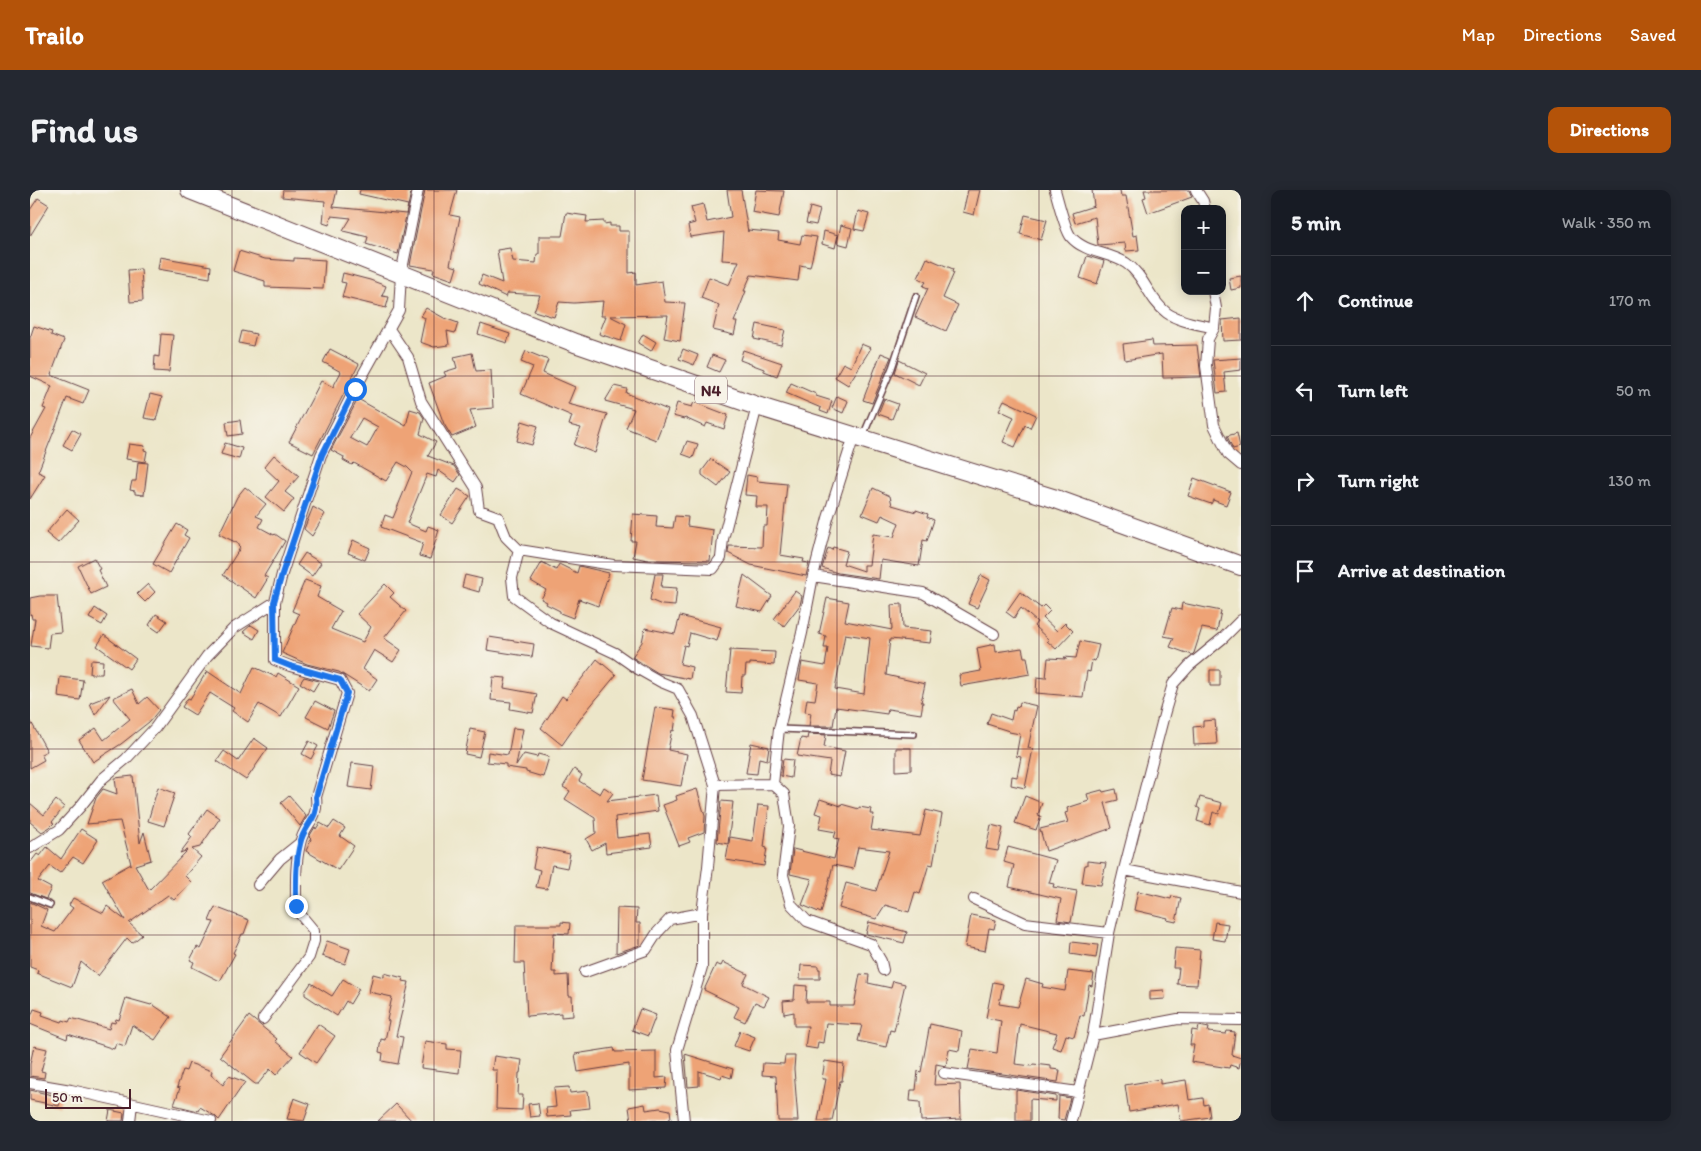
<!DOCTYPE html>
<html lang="en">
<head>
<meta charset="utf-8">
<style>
  :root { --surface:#171b24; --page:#242831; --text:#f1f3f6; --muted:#9ea1a6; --line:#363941; --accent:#b45309 }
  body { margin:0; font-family:Itim,sans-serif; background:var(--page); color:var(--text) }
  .controls { position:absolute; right:15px; top:15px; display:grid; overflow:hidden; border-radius:10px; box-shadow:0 2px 12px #0003 }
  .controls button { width:45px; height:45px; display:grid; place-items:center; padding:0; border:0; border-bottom:1px solid var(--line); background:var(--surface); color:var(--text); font:25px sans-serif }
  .scale { position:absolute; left:15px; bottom:12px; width:86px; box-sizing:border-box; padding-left:5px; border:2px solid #4a1f2b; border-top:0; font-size:14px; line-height:18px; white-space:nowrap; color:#4a1f2b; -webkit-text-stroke:4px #f7f3e8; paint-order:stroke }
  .stop { position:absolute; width:15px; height:15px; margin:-11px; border:4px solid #1a73e8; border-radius:50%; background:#fff }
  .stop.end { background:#1a73e8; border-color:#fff; box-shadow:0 1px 5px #0008 }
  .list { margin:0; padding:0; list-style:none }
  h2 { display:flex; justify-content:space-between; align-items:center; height:65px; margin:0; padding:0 20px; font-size:21px }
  h2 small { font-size:16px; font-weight:400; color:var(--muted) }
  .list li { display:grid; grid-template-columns:32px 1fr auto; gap:15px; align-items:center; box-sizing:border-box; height:90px; padding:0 20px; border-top:1px solid var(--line) }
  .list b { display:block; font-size:19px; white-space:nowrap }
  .list em { font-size:16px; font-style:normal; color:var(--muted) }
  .icon { flex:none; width:28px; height:28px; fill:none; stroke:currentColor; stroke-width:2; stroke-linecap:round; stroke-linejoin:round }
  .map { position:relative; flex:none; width:1211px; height:931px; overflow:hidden; border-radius:10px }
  header { display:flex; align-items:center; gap:30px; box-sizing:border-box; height:70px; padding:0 25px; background:var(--accent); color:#fff }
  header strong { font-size:24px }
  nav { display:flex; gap:28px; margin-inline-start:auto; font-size:18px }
  .intro { display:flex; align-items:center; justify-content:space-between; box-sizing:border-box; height:120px; padding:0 30px }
  h1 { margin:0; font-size:35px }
  .button { padding:12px 22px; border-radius:10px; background:var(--accent); color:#fff; font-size:18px; font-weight:700 }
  main { display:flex; gap:30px; padding:0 30px }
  aside { flex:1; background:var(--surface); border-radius:10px; box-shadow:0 2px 12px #0003 }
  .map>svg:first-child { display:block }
  .building { fill:#eea376; fill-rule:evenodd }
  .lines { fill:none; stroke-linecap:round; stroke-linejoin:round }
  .lane-casing { stroke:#623d43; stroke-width:8 }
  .street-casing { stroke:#623d43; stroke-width:12 }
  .highway-casing { stroke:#623d43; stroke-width:20 }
  .lane { stroke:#fff; stroke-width:5 }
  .street { stroke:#fff; stroke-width:10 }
  .highway { stroke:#fff; stroke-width:18 }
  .route { stroke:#1a73e8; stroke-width:6 }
  .grid { fill:none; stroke:#4a1f2b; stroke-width:1; stroke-opacity:0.55 }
  .labels { text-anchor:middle; stroke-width:4.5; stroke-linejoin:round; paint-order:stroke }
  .shield { fill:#f7f3e8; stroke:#7e5f64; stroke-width:1 }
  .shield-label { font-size:16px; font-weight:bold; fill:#4a1f2b }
</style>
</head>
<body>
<header>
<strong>Trailo</strong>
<nav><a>Map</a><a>Directions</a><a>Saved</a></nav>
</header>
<div class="intro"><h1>Find us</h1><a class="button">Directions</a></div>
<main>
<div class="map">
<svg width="1211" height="931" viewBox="0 0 1211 931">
  <rect width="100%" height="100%" fill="#f7f3e8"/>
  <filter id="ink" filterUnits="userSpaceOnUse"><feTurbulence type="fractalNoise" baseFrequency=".02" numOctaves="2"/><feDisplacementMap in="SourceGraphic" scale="10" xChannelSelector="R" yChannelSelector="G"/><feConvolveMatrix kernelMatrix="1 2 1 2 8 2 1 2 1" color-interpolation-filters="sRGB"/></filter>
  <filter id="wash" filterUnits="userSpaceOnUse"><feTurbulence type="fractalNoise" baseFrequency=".0096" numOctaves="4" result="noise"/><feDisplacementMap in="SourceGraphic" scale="20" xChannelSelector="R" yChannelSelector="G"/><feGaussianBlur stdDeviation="1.12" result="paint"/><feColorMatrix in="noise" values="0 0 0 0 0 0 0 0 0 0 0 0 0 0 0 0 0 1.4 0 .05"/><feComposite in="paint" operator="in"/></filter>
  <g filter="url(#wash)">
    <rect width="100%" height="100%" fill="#ece6c9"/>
    <g id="blocks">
      <path class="building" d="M253 0H307L303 17 376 24 378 15 329 4 330 0H372L381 2 368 64 336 54 338 47 313 41 321 28 301 26 299 35 293 33 295 11 252 7Z
        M395 0H427L420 25 430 27 420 75 427 77 423 90 403 83 404 79 380 75Z
        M697 0H711L718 42V40L749 43 748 50 770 54 772 45 787 47 780 77 770 75 768 91 721 85 714 101H716L704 132H707L704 145 683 140 689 115 671 108 679 87 699 95 709 71 692 70 694 42 660 47 658 35 665 33 661 17 673 14 677 32 701 27Z
        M726 0 754 1 749 27 722 22Z
        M938 0H950L944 25 933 22Z
        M1062 0H1090L1091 6H1096L1103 46 1107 45 1109 60 1096 61 1095 53 1068 55 1065 27 1045 33 1042 23 1064 16Z
        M1114 0H1159L1162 7 1118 23 1113 8 1116 7Z
        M8 8 19 15 0 46V20Z
        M780 17 790 20 786 35 776 33Z
        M828 21 839 24 834 41 824 39Z
        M536 23 557 26 556 32 574 31V34L580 33V36H589V41H599V83L606 82V95L632 91 635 112 655 113 650 151 634 148 638 125 580 126 596 134 591 151 569 144 576 126H571L573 111 544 113 529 112 524 127 504 121 510 105 478 103 476 107 449 94 452 85 472 93 467 60 480 58 483 71 506 73 507 64H509V46H532Z
        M995 25 1017 30 1011 50 990 44Z
        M811 35 822 38 818 56 807 53Z
        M794 41 808 45 805 58 792 54Z
        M209 61 235 69 264 71V68L295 70 293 99 235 97V91L203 81Z
        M1057 66 1074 71 1067 94 1050 88Z
        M130 67 181 76 180 88 128 79Z
        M897 68 923 79 922 82 924 83 913 108 928 115 916 141 885 127 898 98 893 96 896 92 888 88Z
        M111 79 113 111 100 112 98 80Z
        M313 83 340 90 356 96 352 106 359 107 356 118 312 107 316 93 311 92Z
        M1211 86V98L1201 100 1199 88Z
        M396 118 414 128 428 133 425 143 417 141 419 155 404 157 390 152 395 128 391 126Z
        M1211 128V150L1193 151 1192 130Z
        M451 134 480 144 477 153 448 144Z
        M727 134 755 140 751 155 724 149Z
        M4 136 22 142 21 145 34 150 21 185 59 200 53 214 37 208 8 282 15 285 0 309V248L16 219 13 218 22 196 0 186V148Z
        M212 141 226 144 223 156 209 153Z
        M131 144 143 145 139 182 124 181 125 166 129 167Z
        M613 144 626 152 621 161 608 153Z
        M1122 150 1123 156 1167 155 1171 187 1133 188 1132 164 1095 170 1093 154Z
        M831 154 841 158 818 195 805 187 813 173 821 177Z
        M300 159 329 174 283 264 259 252 291 191 303 197 311 182 293 172Z
        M653 159 668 165 664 175 649 169Z
        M713 160 752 173 747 186 734 181V179L710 170Z
        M496 161 518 170 513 183 545 197 538 214 577 224 565 263 544 255 551 238 539 235 542 226 491 204 503 177 491 172Z
        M442 163 446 181 461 180 463 218 440 220 446 237 422 247 414 234 399 193 416 186 414 182 427 178 424 167Z
        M851 163 861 167 842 213 833 210Z
        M682 165 695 170 689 182 677 177Z
        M1211 168V180L1194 182 1196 202 1187 203 1183 170Z
        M869 170 895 183 889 195 865 183Z
        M761 193 786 204V206L802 211 798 224 790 221 791 218 756 203Z
        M584 196 597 199 596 203 638 220 626 250 596 238 604 219 575 211Z
        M120 204 132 207 126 230 114 228Z
        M807 206 818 211 813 223 802 218Z
        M328 209 376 236 380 219 390 222 394 228 390 244 406 252 398 266 424 276 430 285 425 292 408 280 406 287 397 284 377 333 396 341 398 336 409 340 400 369 389 366 393 353 351 337 355 325 363 328 382 282 377 277 368 272 356 291 324 273 322 275 313 270 314 267 301 260ZM332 228 348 237 337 257 320 248Z
        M854 209 868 214 862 229 848 224Z
        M974 210 1006 225 1000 238 995 235 985 257 973 252 984 227 969 220Z
        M664 212 698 225 694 239 677 233 675 237 655 228 654 229 643 226 647 213 662 217Z
        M210 230 212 244 198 246 196 232Z
        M492 231 508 236 502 255 487 251Z
        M42 239 51 244 42 260 33 255Z
        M1207 243 1210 257 1203 259 1197 246Z
        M657 251 668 254 663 268 652 264Z
        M195 253 212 258 209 269 191 264Z
        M99 254 115 256 114 260 117 261 115 272 96 269Z
        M244 265 269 286 255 302 264 309 254 322 236 307 249 291 234 277Z
        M681 269 700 282 688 297 672 285V281Z
        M108 272 118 273 114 305 105 304V301L100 300 102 291H106Z
        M717 285 727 287V291L757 294 750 365 774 369 773 372 779 373 776 386 721 375 698 363 699 356 732 357 733 336H737L738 317H726L727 306 715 305Z
        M1164 288 1201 302 1196 315 1183 310 1181 314 1158 306Z
        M215 297 236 314 226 326 233 329 229 337 244 345 245 344 255 351 234 386 238 388 226 408 193 385 210 358 208 356 209 354 189 344 207 307Z
        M843 298 860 306 862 315 886 322V320L898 324 897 327 904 330 897 351 893 350 889 376 851 370 849 389 808 383 792 378 798 358 802 360 803 357 817 361 813 374 834 381V375H839L843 344 864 347 869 333 852 325 849 331 832 324Z
        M428 299 440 306 422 333 411 325Z
        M283 317 295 324 282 346 274 339Z
        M37 319 49 330 28 353 16 343Z
        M603 324 627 326 626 337 643 338 645 326 658 327 657 336 683 340 680 371 618 370 603 367 606 351H601Z
        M147 334 157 340 154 345 159 348 139 383 123 374Z
        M323 350 340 358 335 370 318 363Z
        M275 363 291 373 282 386 267 375Z
        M64 368 70 379 68 380 76 397 61 404 48 376Z
        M512 372 526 380 529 374 547 383 549 376 579 383 568 416 549 409 543 428 530 423V421L516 414 517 412 511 409 516 400 501 391Z
        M625 384H633L631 397 647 398 645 416 632 415 620 410Z
        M435 385 452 389 449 402 432 397Z
        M714 385 742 406 732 422 706 416Z
        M951 385 960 390 947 418 938 414Z
        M275 390 291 396 287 407 311 421 301 439 333 452 341 437 327 424 355 394 364 403 360 407 376 421 354 448 371 460 363 472 344 460 333 479 347 489 339 501 309 482 277 474 252 463 269 424 262 421Z
        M118 394 125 402 115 412 107 404Z
        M765 401 772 406 770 415 754 436 744 429Z
        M990 402 1011 418 1014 415 1020 421 1013 428 1027 441 1035 433 1043 441 1026 459 1017 451 1019 450 1004 436 1007 432 991 418 984 428 976 422Z
        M10 406H27L31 442 20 443 18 458 1 456 5 429H2L1 424 0 425V408Z
        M797 408 819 412 815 431 862 440 861 415 872 414 873 438 902 441 900 453 860 449 856 485 895 494 891 512H893L891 524 858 519 857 524 806 517 803 536H779L781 523 775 522 777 509 785 510 788 493 769 490 772 472 795 476 798 458H794L796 446 789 444ZM815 444 840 448 834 504 805 499Z
        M1152 413 1191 421 1187 441 1172 438 1164 463 1162 465 1140 457 1144 448 1134 446 1142 418 1151 420Z
        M65 418 77 426 72 435 59 428Z
        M126 424 137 431 129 442 119 435Z
        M650 426 691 437 687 451 660 443 657 456 654 455 650 474 662 477 660 489 628 483 602 467 612 452 615 438 645 444Z
        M221 435 229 440 224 449 213 442Z
        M74 445 106 469 99 479 67 456Z
        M459 447 504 454 502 467 457 460Z
        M1050 451 1069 455 1065 471 1062 470 1060 482 1057 481 1053 507 1006 503 1007 487 1016 488 1018 468 1037 469 1034 467 1046 468Z
        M965 454 966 462 992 458 994 467H997L1000 484 931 496 929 485 951 481 947 458Z
        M700 460 745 462 744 475 720 473V475H716L715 486H712L711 503 696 502Z
        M567 469 586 485 553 525 532 555 511 538 532 506 536 509Z
        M61 470 73 471 72 484H60Z
        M224 477 246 487 248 483 269 496 251 527 229 514 218 532 202 521 204 518 180 503 165 525 152 517 158 508 160 509 177 481 211 504Z
        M1180 480H1190V496H1180Z
        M30 487 53 490 50 510 28 507Z
        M274 487 289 491 283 501 270 493Z
        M463 487 476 488 474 498 507 504 503 523 480 519 481 512 461 510Z
        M102 499 109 514 117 507 129 520 119 532 91 554 63 572 49 550 66 538 74 550 100 529 83 508Z
        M80 505 65 525 60 513Z
        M285 511 304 521 298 538 276 527Z
        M990 512 1007 516 998 558 1003 559 995 598 981 595 982 586 987 587 991 567 986 566 990 544 979 542V541L957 534 961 523 981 530 983 520 985 521 986 516 989 517Z
        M625 517 645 520 644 527H646L644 541 642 540 638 560 657 564 651 596 612 590Z
        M0 530 17 561 11 564 14 570 0 578Z
        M1185 530 1187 554 1164 555 1163 537 1173 536V531Z
        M483 538 493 539 486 576 494 564 507 567 508 564 519 567 513 587 496 582V580L476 577V574L457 572 458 562 478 565Z
        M440 539 455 542 449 567 435 564Z
        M778 544 796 545 794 557 815 561 810 587 798 585 800 571 767 566 771 548 777 549Z
        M224 548 238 558 216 590 187 571 194 561 208 571Z
        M279 551 288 556 281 569 272 564Z
        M721 553 739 557 737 570 729 568 727 584 716 583Z
        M866 558H881V580L866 581Z
        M753 569 763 570 761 588 751 586Z
        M322 573 344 576 341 600 318 597Z
        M544 579 552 585 549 591 570 604 574 597 583 603 577 611 626 605 628 621 585 627 587 648 620 644 622 657 576 663 575 653 562 660 556 649 566 643 565 628 535 609 540 601 533 597Z
        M103 586 110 653 114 642 121 670 105 675 119 700 158 660 150 663 162 647 159 644 177 619 190 628 170 657 162 659 171 667 155 686 161 692 144 710 138 705 99 733 112 745 102 753 97 748 68 786 51 772 42 797 7 783 8 780 0 777V712L17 720 11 736 25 742 43 718 39 715 43 708 73 723 77 716 95 730 72 690 101 674 90 631 57 634 66 608 73 599 87 604 85 588Z
        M128 597 145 603 134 636 118 631Z
        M667 599 675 626 674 642 658 648 660 652 649 656 633 615 647 610 646 606Z
        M1086 599 1088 610 1075 613 1082 638 1016 661 1010 639 1038 632 1035 623 1038 622 1037 618 1059 611 1057 604 1072 600 1073 602Z
        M259 606 276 626 270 636 251 613Z
        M995 606 1012 613 1008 625 1011 626 1006 640 985 633Z
        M1170 607 1192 613 1189 624 1183 622 1180 635 1167 631 1170 619 1167 617Z
        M790 609 811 616V614L829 619V617L841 619 840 624H844L841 640 890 646 896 620 912 624 903 675 899 674 890 704 885 702 879 722 855 715 846 729 809 718 816 693 846 701 859 661 828 657 823 679 803 675 791 723 772 715 782 689 760 684 763 659 804 669 809 649 804 648 806 642 789 639 792 625 785 623Z
        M26 610 34 617 22 632 24 633 20 637 12 642 0 632V613L14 625Z
        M691 611 703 612 698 654 687 652Z
        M728 615 739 616 734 657 737 658 734 676 696 670 700 647 723 651Z
        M304 631 315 638 310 646 324 656 308 680 276 661 281 649 279 647 285 637 286 639 290 633 299 638Z
        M961 635 973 638 968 661 956 659Z
        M51 639 68 650 53 673 43 667 30 683 20 676 8 691 21 698 16 709 0 703V673L7 664 10 666 17 657 31 669Z
        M507 657 540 664 537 678 522 675 517 699 506 697 510 680 503 678Z
        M978 657 1026 670 1019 693 1024 694 1023 697 1047 701 1041 732 1027 730 1031 709 979 697 984 675 974 672Z
        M1057 671 1076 673 1071 695 1052 693 1055 675H1057Z
        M1108 701 1141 709 1142 706 1151 708 1146 732 1137 730 1138 728 1104 720Z
        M185 717 219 730 214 744H212L203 763 205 764 190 791 162 777 164 772 160 770 167 757 171 759 184 732 179 731Z
        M587 718 607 719 606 733H610V755L586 763Z
        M941 725 966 730 964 739 959 738 955 761 935 757Z
        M531 732 540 733 539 744 524 743 522 782H526V786L538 785 539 806H542L543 826 531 827V823L497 826 494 773H485L486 735H531Z
        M839 732 877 742 874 753 836 744Z
        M1185 732 1198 734 1195 751 1182 749Z
        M297 751 320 759 315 774 292 766Z
        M1041 752 1068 755 1066 768 1040 764Z
        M1145 758 1170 760 1167 795 1147 794 1149 778H1143Z
        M693 772 718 784 713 794 739 807 734 816 725 812 715 832 704 827 709 817 674 800 686 774 691 776Z
        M771 775 788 776V779H790V789H770Z
        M1038 781 1064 784 1062 796 1059 795 1054 826 1050 825 1044 847 1036 845 1031 860 1022 857 1027 843 990 834 985 874 1002 876 1003 874 1021 876V879L1030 880 1028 892 938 879 942 859 967 863 971 831 956 828 963 792 973 794 969 814 988 817 996 789 1013 794 1012 797 1035 801Z
        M354 783 373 788 372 791 379 792 366 846 373 847 368 874 352 871 353 863 349 862 351 849 355 850 359 831 357 830 362 807 339 802 343 784 354 787Z
        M830 784 839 785 838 793 861 798 863 791 875 794 864 841 860 840 856 857 828 851 832 835 796 833 793 853 788 852 787 859 775 857 778 836H764V822L754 824 753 811 764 810 765 795 777 796 776 812H800V816H824Z
        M313 789 329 799 320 814 316 811 307 826 275 805V802L281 793 302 806Z
        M1134 800 1135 809 1120 810V801Z
        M96 808 121 815 122 814 141 827 125 850 102 835 95 856 86 853 84 859 38 844 37 849 0 834V829L4 819 13 822 12 825 32 832 33 830 39 832 41 828 79 839 81 832 85 833 86 829 89 830Z
        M610 819 626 825 618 846 602 840Z
        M219 826 247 849 245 851 263 866 246 885 240 879 228 894H225L190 866Z
        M288 834 305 846 286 873 270 862Z
        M900 834 932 841 929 861 919 859 916 876 906 874 904 895 930 894 931 929 891 931 890 912 880 911 881 900H886L888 881 891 882Z
        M1169 836 1179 838 1178 842 1196 844 1197 841 1205 842 1202 865 1211 868 1209 878 1200 875 1199 878 1161 872 1164 855H1160L1162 840 1168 841Z
        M710 841 725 847 719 861 704 856Z
        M395 851 417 854V859L431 860 429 883 391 878Z
        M4 856 17 859 11 881 15 882 14 888 0 886V874Z
        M584 858 585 862 626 861V888L637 887 636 898 599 900V874L548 882 545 864Z
        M655 864 703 879 701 888 692 885 691 888 669 881V896L658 897Z
        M464 866 492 870 490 883H489L488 905H493L492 920 466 919 467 880H462Z
        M755 866H765L764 879 768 931H748L746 886 732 885 733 873 754 874Z
        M795 871 814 874 812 891H810L802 931H788L796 889H792Z
        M159 873 182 881 181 885 193 895 199 886 215 892 189 930 185 926 170 917 168 921 144 915 150 898 147 897 153 880 156 881Z
        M1130 889V894L1156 890 1159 910 1173 908 1174 915 1178 914 1180 927 1151 931 1148 914 1099 922 1095 895Z
        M539 897 540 903 558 901 560 918 540 920 541 925 517 927 516 918 526 917 524 898Z
        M0 900 31 907 29 916 0 910Z
        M986 900 1026 906V911L1000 909V931H986Z
        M1029 906 1040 908 1034 930 1028 929Z
        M264 908 280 914 274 931 257 929Z
        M508 913 510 926 500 927 498 914Z
        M366 914 382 931H348Z
        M615 914 616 920 630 918 640 920 641 928 639 929V931H601L599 917Z
        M80 920 94 923 93 931H78Z"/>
    </g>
  </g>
  <g filter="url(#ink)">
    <use href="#blocks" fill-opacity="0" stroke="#623d43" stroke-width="1"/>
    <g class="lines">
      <defs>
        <path id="lane" d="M833 246 862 178 886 106
          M749 539 884 544
          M0 707 20 715"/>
        <path id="street" d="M1025 0C1028 10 1035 40 1041 47 1055 63 1079 62 1096 73 1114 85 1119 110 1137 123 1150 132 1169 134 1184 138
          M1166 0 1173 11 1175 19
          M1183 101 1186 118 1184 138 1178 149 1176 176 1184 235 1198 264 1211 275
          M359 139 378 167 391 211 446 298 449 320 468 327 476 347 489 360 583 375 683 379 691 368 693 349 727 216
          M824 246 798 328 783 386 772 443 749 539 743 594 754 604 759 636 753 685 761 714 777 731 841 754 851 771 853 780
          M489 360 482 388 484 406 521 433 585 463 608 479 631 492 648 499 663 526 685 595 678 677 672 723V777L647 860 654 931
          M783 386 893 403 964 444
          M685 595 743 594
          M0 658 29 640 50 617 72 589 96 569 125 538 177 466 204 438 245 412 252 384 291 265 325 199 369 120 371 84 388 0
          M1094 680 1211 702
          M228 695 250 669 270 653
          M944 709 995 733 1079 743
          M555 782 616 760 627 743 640 729 672 723
          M233 829 279 767 284 751V741L269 723 266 716C266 695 265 674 270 654 274 633 289 631 286 607L317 503 310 490 260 476 245 470V412
          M1063 845 1148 829 1211 830
          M914 883 1048 902
          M0 893 41 900 181 931
          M100 931 102 914
          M1041 931 1063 845 1079 743 1094 680 1135 521 1143 494 1159 476 1193 448 1211 430"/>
        <path id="highway" d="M160 0 545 153 727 216 1023 308 1211 376"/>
      </defs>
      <use href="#lane" class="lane-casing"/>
      <use href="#street" class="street-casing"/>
      <use href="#highway" class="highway-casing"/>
      <use href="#lane" class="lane"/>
      <use href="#street" class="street"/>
      <use href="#highway" class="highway"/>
    </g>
  </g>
  <g class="lines" filter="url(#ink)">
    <path class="route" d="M266 716C266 695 265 674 270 654 274 633 289 631 286 607L317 503 310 490 260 476 245 470 244 412 252 384 292 265 325 199"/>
  </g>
  <path class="grid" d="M202 0V931M404 0V931M605 0V931M807 0V931M1009 0V931M0 186H1211M0 372H1211M0 559H1211M0 745H1211"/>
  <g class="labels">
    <rect class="shield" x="665" y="186.5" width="32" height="27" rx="4"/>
    <g class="shield-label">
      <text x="681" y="206">N4</text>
    </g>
  </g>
</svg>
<div class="controls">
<button>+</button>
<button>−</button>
</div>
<div class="scale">50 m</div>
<div class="stop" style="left:325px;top:199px"></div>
<div class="stop end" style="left:266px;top:716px"></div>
</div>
<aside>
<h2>5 min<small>Walk · 350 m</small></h2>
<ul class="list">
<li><svg class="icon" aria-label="ahead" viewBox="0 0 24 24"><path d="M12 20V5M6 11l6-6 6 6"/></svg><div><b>Continue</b></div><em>170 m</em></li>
<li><svg class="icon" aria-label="left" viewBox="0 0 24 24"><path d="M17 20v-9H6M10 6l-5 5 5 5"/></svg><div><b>Turn left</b></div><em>50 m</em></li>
<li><svg class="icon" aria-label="right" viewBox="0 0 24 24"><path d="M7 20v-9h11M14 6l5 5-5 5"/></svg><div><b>Turn right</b></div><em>130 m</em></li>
<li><svg class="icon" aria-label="arrive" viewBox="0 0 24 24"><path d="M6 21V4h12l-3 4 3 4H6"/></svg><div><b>Arrive at destination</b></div></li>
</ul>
</aside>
</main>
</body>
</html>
